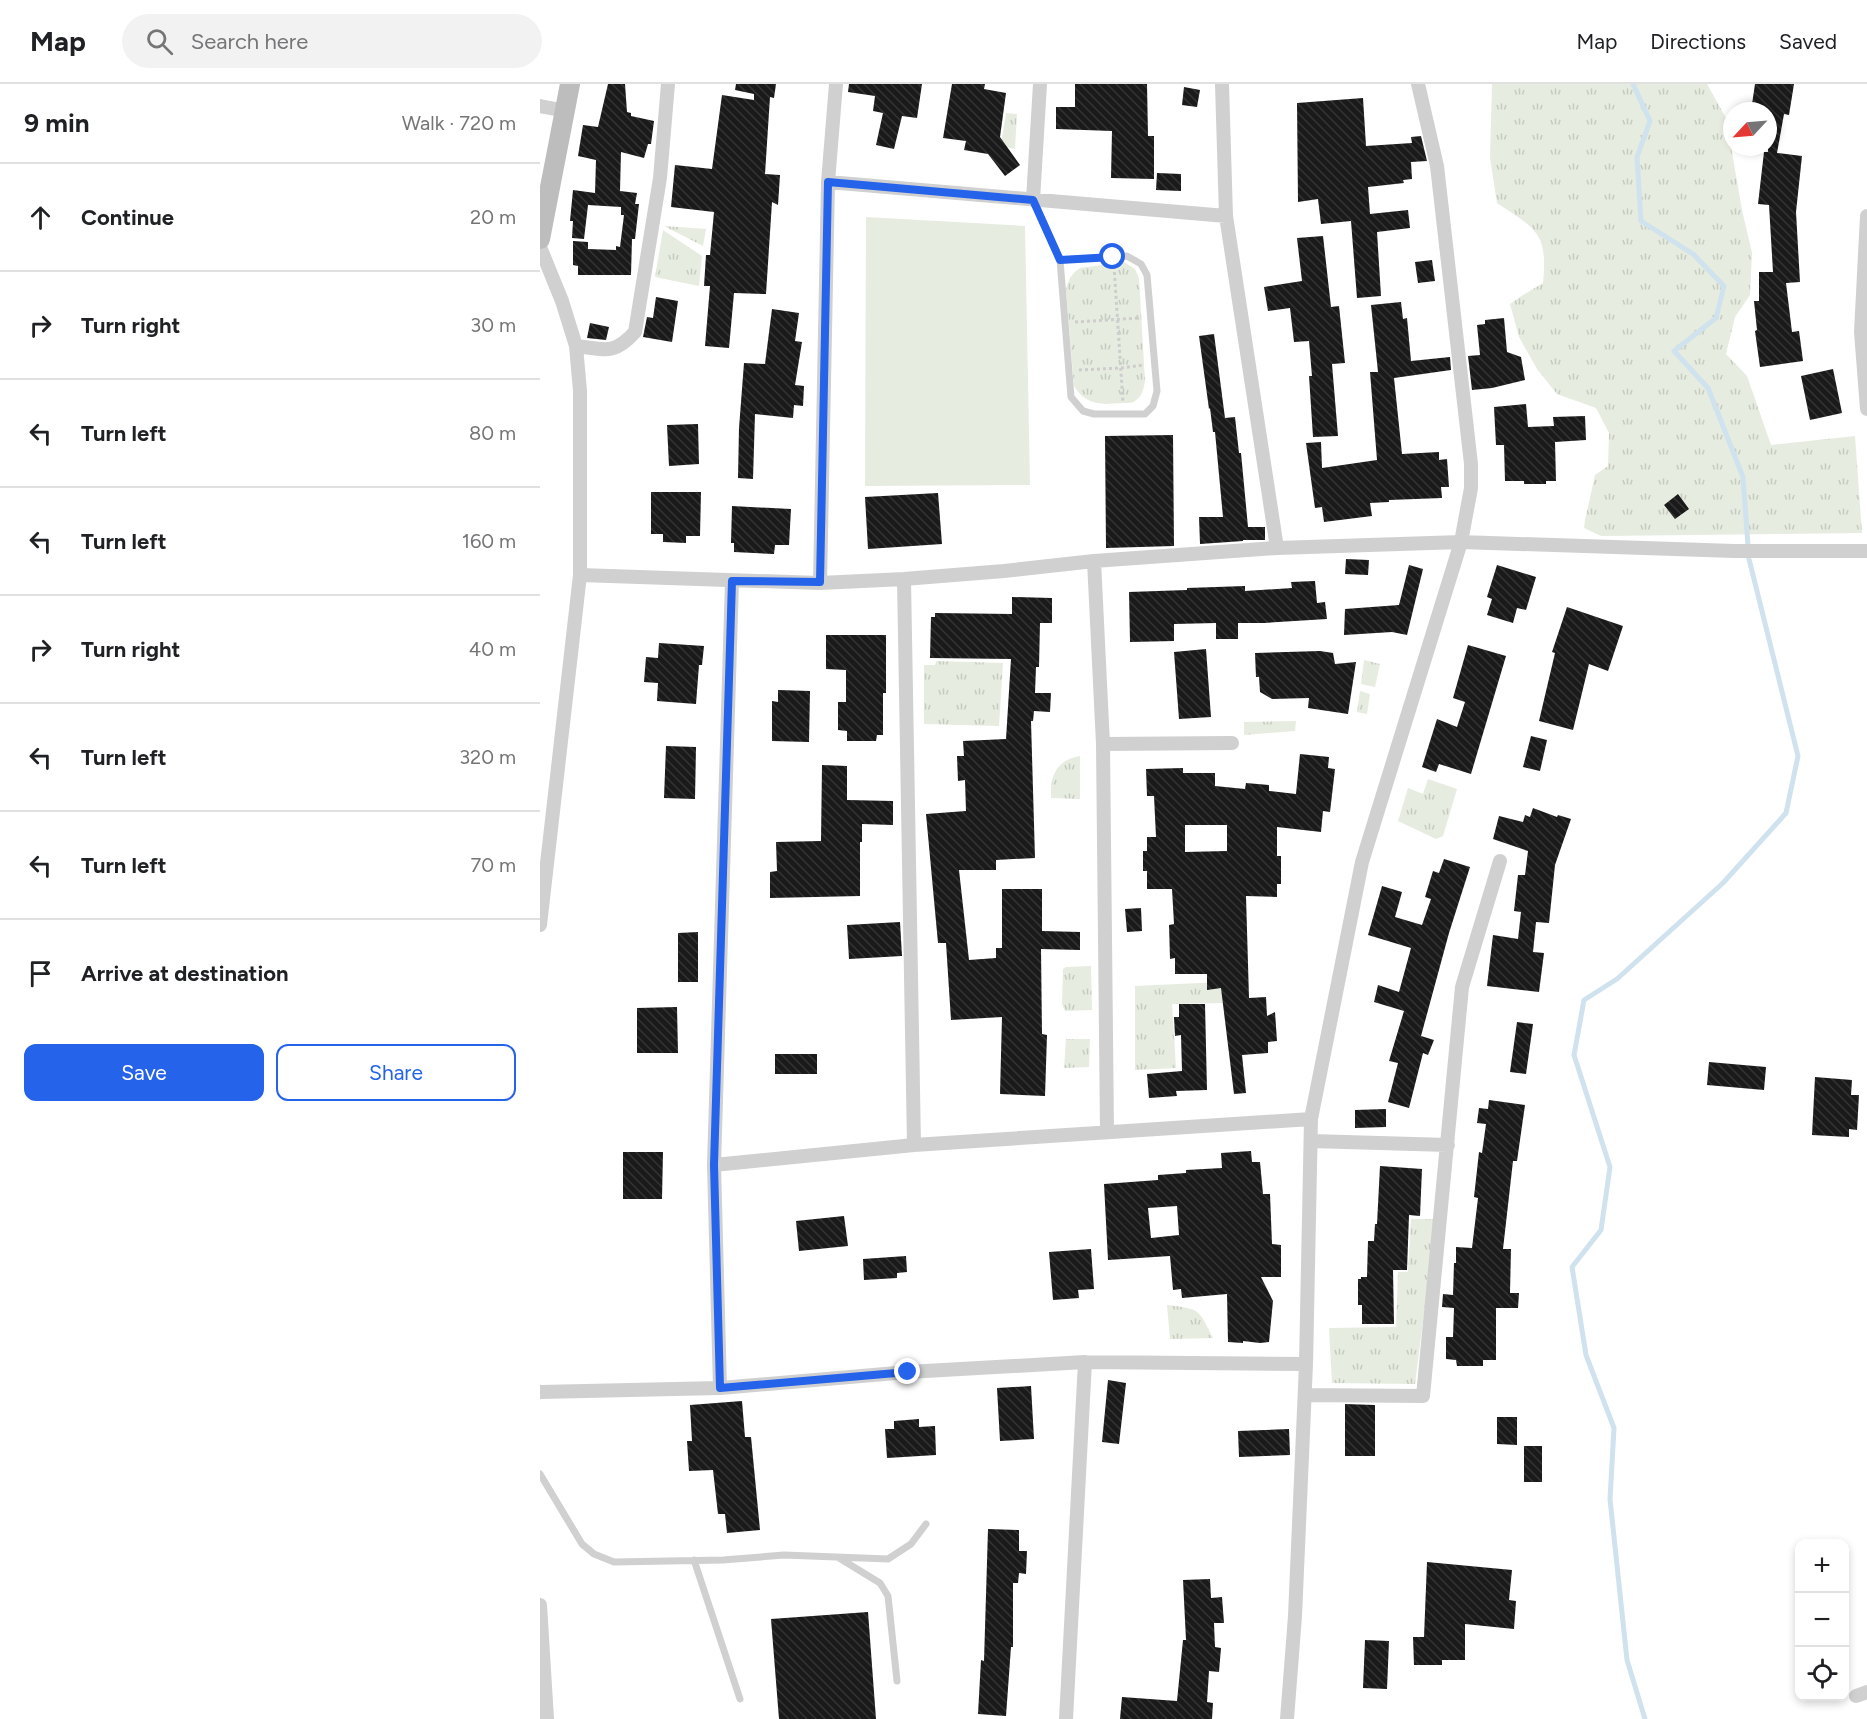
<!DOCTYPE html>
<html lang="en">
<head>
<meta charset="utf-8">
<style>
  :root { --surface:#fff; --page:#f2f2f2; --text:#202124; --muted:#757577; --line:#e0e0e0; --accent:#2563eb }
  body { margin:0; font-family:Figtree,sans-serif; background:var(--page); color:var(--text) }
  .controls { position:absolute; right:18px; bottom:18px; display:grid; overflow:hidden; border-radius:12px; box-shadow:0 3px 9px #0003 }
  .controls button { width:54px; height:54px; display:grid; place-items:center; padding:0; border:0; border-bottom:2px solid var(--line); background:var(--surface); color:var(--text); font:30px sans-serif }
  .compass { position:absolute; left:1183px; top:18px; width:54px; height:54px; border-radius:50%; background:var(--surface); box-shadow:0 3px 9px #0003; rotate:244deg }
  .stop { position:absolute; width:18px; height:18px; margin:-14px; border:4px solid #2563eb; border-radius:50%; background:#fff }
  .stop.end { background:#2563eb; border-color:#fff; box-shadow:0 2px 6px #0008 }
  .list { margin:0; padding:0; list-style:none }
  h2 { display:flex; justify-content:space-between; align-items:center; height:78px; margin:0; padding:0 24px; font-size:26px }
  h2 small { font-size:20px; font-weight:400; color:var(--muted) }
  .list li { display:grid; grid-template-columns:39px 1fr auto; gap:18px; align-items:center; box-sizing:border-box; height:108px; padding:0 24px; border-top:2px solid var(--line) }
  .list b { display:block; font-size:22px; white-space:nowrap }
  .list em { font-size:20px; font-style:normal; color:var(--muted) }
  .actions { display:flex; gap:12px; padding:18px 24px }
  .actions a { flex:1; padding:14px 0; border:2px solid var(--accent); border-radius:12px; text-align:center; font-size:21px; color:var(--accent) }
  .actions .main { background:var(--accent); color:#fff }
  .icon { flex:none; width:33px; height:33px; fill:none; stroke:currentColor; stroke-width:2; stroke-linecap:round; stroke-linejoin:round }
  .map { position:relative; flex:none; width:1327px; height:1635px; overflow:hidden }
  header { display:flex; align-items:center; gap:36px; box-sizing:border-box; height:84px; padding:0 30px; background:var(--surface); border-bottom:2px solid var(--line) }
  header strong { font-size:28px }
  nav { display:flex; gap:33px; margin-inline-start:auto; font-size:21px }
  .search { width:420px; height:54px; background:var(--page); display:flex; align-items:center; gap:15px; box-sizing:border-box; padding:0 21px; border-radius:33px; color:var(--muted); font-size:22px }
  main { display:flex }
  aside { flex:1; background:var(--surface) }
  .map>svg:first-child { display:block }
  .grass { fill:url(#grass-tufts) }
  .green { fill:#e6ecdf }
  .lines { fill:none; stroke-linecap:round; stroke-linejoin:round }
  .stream { stroke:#cfe2ee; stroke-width:5 }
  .building { fill:url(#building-back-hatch); fill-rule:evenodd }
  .path { stroke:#cdcdcd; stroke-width:3; stroke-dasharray:3 3; stroke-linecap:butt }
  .lane { stroke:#d0d0d0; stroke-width:7 }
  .street { stroke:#d0d0d0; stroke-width:14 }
  .secondary { stroke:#bdbdbd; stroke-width:20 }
  .route { stroke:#2563eb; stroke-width:8 }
</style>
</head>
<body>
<header>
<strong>Map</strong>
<div class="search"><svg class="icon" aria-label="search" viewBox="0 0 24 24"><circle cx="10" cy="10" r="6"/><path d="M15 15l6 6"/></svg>Search here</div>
<nav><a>Map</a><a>Directions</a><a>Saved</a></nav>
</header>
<main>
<aside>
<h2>9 min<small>Walk · 720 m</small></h2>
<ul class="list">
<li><svg class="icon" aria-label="ahead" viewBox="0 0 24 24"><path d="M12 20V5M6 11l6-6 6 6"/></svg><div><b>Continue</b></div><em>20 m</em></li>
<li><svg class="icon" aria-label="right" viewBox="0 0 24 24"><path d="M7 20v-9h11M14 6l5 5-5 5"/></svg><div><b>Turn right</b></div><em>30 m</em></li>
<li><svg class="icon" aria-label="left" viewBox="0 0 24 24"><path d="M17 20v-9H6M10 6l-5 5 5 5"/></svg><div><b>Turn left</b></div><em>80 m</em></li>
<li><svg class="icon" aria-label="left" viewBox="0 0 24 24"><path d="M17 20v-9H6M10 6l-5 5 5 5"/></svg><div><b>Turn left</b></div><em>160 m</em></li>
<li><svg class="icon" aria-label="right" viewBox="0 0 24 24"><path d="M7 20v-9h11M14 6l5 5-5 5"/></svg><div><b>Turn right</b></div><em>40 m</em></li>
<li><svg class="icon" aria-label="left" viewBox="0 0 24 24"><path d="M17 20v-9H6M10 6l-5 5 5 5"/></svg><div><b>Turn left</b></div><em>320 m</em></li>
<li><svg class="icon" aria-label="left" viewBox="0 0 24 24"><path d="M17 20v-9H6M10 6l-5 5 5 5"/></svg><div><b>Turn left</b></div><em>70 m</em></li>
<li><svg class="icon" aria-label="arrive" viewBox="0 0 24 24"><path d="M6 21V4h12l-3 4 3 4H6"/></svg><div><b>Arrive at destination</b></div></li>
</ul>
<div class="actions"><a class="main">Save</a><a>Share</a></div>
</aside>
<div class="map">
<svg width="1327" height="1635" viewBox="0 0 1327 1635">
  <defs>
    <pattern id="grass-tufts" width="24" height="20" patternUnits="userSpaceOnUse" patternTransform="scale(1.5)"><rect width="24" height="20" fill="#e6ecdf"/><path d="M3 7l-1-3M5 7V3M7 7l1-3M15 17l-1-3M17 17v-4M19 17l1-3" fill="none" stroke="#c6cbc0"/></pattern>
    <pattern id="building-back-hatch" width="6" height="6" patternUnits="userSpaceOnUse" patternTransform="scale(1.5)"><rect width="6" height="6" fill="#1a1a1a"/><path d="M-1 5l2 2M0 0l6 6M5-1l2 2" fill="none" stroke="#333"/></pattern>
  </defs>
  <rect width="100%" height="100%" fill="#fff"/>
  <path class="grass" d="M952 0H1167L1186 34 1202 126 1212 169 1210 211 1195 233 1186 270 1207 292 1231 361 1315 352 1322 449 1061 452 1044 444 1045 436 1055 391 1068 382 1069 349 1056 324 1017 310 997 285 979 253 970 220 983 211 1003 199C1008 148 996 145 957 119L950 74Z
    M466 29 477 30 475 65 467 63 460 68Z
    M124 142 166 145 163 162Z
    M123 146 162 172 159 202 115 193Z
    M584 178 595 185 599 194 605 297C603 308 601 316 590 319 567 319 548 325 534 302L526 206C528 196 531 190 540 184Z
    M824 576 840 580 835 603 821 600Z
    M396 577 463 579 459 642 384 640V581H395Z
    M820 607 830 610 827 630 817 628Z
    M756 637 755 647 704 651V638Z
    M540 672V715L511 714C510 692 516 676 540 672Z
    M888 695 917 705 903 752 896 755 858 737 868 704 883 710Z
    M551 882 552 926 525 927 522 920 523 885 526 883Z
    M682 898 683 919 632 920 636 984 595 986V902Z
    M526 955H550L549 983 524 984Z
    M871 1135H896L875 1300 792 1299 789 1244 856 1243 858 1188H868Z
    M627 1221C660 1225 658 1224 673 1254L630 1255Z"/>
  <path class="green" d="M326 133 485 142 490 401 325 402Z"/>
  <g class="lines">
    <path class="stream" d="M1093 0 1110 37 1097 73 1101 137 1153 170 1184 202 1176 234 1134 267 1168 304 1203 393 1209 475 1258 672 1246 729 1183 799 1077 895 1044 916 1034 971 1070 1083 1061 1146 1032 1183 1046 1271 1074 1344 1070 1415 1087 1576 1105 1635"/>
  </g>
  <path class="building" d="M68 0H85L87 28 91 29V32L114 37 111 60H108L104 74 81 68 80 107 97 109 95 120H99L95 155H92L91 191H38V182L33 181V157L48 158V165L76 166V162L80 163 84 131H81V123L48 121 44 155 32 154 33 137H30L33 106 55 109 56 76 38 72 43 41 58 43Z
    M196 0H236L234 14 230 13 225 90 240 91 238 121 232 118 226 210 194 209 189 264 165 262 170 202H164L166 171H170L174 128 131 123 135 81 172 85 182 11 214 16V10L195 6Z
    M309 0H382L377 34 362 32 354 65 336 61 343 29 333 27 335 12 308 8Z
    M412 0H445L444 5 466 9 460 53 480 81 465 92 448 70 424 66 426 57 403 54Z
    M535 0H607L608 52H614V95L571 94 572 47 516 45V23H535Z
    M1215 0H1254L1249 31 1244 30 1237 69 1262 72 1256 128 1260 198 1246 199 1252 248 1259 247 1263 277 1220 283 1215 247 1217 246 1214 217H1219V188H1233L1229 121 1218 120 1224 68H1228V27H1211Z
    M644 3 660 6 657 23 642 21Z
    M823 14 826 62 872 59 871 53 881 52 887 77 871 78 872 95 863 96 864 99 828 103 830 130 868 126 870 144 837 148 841 212 817 214 811 137 781 140 778 115 758 118 757 19Z
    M617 89 641 90V107L616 106Z
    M783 152 791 223 799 222 805 279 792 280 798 352 773 353 769 292H772L769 257 754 258 750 224 728 227 724 203 762 197 757 154Z
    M892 176 895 197 878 199 875 178Z
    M116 213 138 217 132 258 103 253 107 233 113 234Z
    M861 218 863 235 867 234 871 277 910 273 911 286 854 294 862 370 899 368V376L907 375 909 403H901L902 414 849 416V418L830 419 832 432 784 438 782 423 775 424 766 359 781 358 782 384 837 376 830 288H838L831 221Z
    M232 225 259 229 255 257 262 258 255 301 264 302 263 322 254 321 253 334 215 330 213 395 198 394 199 344 204 279 225 280Z
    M964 234 967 268 981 273 985 296 952 304 932 306 928 272 940 271 937 241 945 240V236Z
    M50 239 69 243 66 256 47 254Z
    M674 250 685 334 695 333 699 369H701L708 443H725V456H703V457L660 460 659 433H683L675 348H673L670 324 669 325 659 252Z
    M1293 285 1302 329 1270 336 1261 292Z
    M986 320 988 343 1014 342 1013 333 1045 332 1046 356 1015 358 1016 397H1006V400H984V397H965L964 361H956L954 323Z
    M158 340 159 380 129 382 127 341Z
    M633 351 634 462 566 464 565 352Z
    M111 408H161L160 452H146V459L123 458V450H111Z
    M398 409 402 460 328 465 325 413Z
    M1138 410 1149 425 1135 435 1124 421Z
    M192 422 251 425 249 461H235L234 470 194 468V459H191Z
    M806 475 829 476 828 491 805 490Z
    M869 481 883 485 867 551 852 548 804 551 805 525 859 521Z
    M957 481 996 493 986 526 977 524 973 539 947 531 952 515 947 513Z
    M775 497 777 519 785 518 787 535 724 539H698V555H676V539L634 540V557L590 558 589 508 647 506V504L705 502V507L752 504 751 498Z
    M472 513 512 514V539H500L499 583H496L495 609H511L510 628 494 627 493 637H491L495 774 456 776V786H419L429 876 456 874V864H462V805H502V847L540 848V866L501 865 502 950 507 951 505 1012 460 1010 462 933 411 936 406 859H398L386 730 426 727 425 696 418 697 417 672H424L423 657 466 655 471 575 390 574 391 533H395V529L472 530Z
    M1027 523 1083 542 1068 587 1049 580 1033 646 999 637 1015 569 1012 568Z
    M286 551H346V609H343V651H337L336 657H307V647L298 646V618H306V586L286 585Z
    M119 559 164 562 162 581H159L156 620 117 617 118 599 104 598 106 573 118 574Z
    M928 561 966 572 931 690 899 680 896 688 882 683 897 635 917 643 925 618 913 614Z
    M666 565 671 633 639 635 634 568Z
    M780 567 793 569 795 580 816 578 808 630 768 624 769 614 732 615 720 608 719 593H716L715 569Z
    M238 606 270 607 269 658 232 657V617L238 618Z
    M991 652 1007 656 1000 687 983 683Z
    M126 662 156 663 155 715 124 714Z
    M760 670 789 673 788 684 795 685 790 728 783 727 781 748 737 743V772H741V800H737V813L706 812 709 914 726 913 727 932 735 928 737 957 728 958V969L702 971 706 1009 694 1010 681 904 667 906V890H635V874L630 875 629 841 634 840 632 805H607V787H603V767H607V753H616L614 712H607L606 685 643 684V689H675V702L705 705 706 699 729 701V707L756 710ZM645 741H687V767L645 768Z
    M282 681 307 682V716L353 717V741L322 740V758H320V812L230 814V788L237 787 236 758 281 757Z
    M993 724 1017 733 1018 731 1031 735 1015 781 1009 839 996 838 993 868 1004 869 999 908 947 902 953 851 978 855 981 828 974 827 978 791H985L988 767 953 755 959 732 983 738 985 731 990 733Z
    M904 775 930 783 909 849 881 952 894 956 888 971 883 969 869 1024 848 1018 858 979 849 977 864 927 834 918 838 901 859 908 871 864 828 851 842 802 862 808 855 833 882 841 891 815 885 813 893 787 899 789Z
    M601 824 602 847 587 848 585 825Z
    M360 838 362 872 309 875 307 841Z
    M158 848V898H138V849Z
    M639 920H665L667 1006 636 1007 637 1012 609 1014 607 990 642 987 641 951 635 952 634 933H639Z
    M137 923 138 969H97V924Z
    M977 938 993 940 986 990 970 988Z
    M235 970H277V990H235Z
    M1169 978 1226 983 1224 1006 1167 1001Z
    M1275 993 1312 996 1311 1011H1319L1317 1046 1309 1045V1053L1272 1051Z
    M949 1016 985 1021 977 1077H973L963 1165H971L970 1209H979L978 1224H956V1276H943V1282H917L916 1276 906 1275V1253H913L914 1224 902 1223 903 1210 913 1211 914 1179H916V1163L932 1164 938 1114 934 1113 939 1068 942 1069 946 1040 937 1039 939 1024 948 1025Z
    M846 1025V1043L815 1044V1026Z
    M711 1067 712 1078H720L723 1110H730L732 1160 741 1161V1193H721L733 1217 729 1258 720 1259 703 1257V1259L688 1258 687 1210 642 1214 641 1205 633 1206 630 1172 568 1176 564 1100 618 1096V1091L646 1089V1086L682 1084 681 1069ZM637 1122 639 1151 611 1154 608 1124Z
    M83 1068H123L122 1115H83Z
    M840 1082 882 1085 880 1132 869 1131 867 1186H853L854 1240H822V1221H818V1195H821V1193H827L828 1157H834L835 1140H837Z
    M304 1132 308 1162 259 1167 256 1137Z
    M551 1165 554 1205 538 1206 539 1214 513 1216 509 1168Z
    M366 1172 367 1188 357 1189V1194L324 1196 323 1175Z
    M568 1296 586 1299 579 1360 562 1358Z
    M491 1302 494 1355 460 1357 457 1304Z
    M202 1317 205 1353H211L220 1446 187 1449 185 1430H178L173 1386 149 1387 147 1357H152L150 1321Z
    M805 1320 835 1321V1372H805Z
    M957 1333H977V1361L957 1360Z
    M379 1335V1343L395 1342 396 1371 347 1374 345 1345H354V1337Z
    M749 1345 750 1371 699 1373 698 1347Z
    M984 1362H1002V1398H984Z
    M448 1445 479 1446V1467H487L486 1490 479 1489 478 1499H473V1563H471L466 1632 438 1630 441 1576 444 1577Z
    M887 1478 972 1486 969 1516 976 1517 974 1545 925 1540V1576H902V1581H874L873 1553H884Z
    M670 1495 671 1514 682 1513 684 1539H674L675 1563 681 1564 679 1588 669 1587 667 1618 673 1619 672 1635H580L582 1613 637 1617 643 1556H646L643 1496Z
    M328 1528 336 1635H239L231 1535Z
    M825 1556 849 1557 847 1605 823 1604Z"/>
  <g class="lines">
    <path class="path" d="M574 182 583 319
      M535 238 600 234
      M539 286 581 284 604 281"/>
    <path class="lane" d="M493 116 520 176 531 313 543 327 554 330H605L613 322 617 307 607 191 601 180 587 172 520 176
      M0 1390 42 1460 54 1470 74 1478 183 1476 244 1471 348 1475 371 1460 386 1440
      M299 1474 340 1499 348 1512 357 1597
      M154 1476 200 1615"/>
    <path class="street" d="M682 0 686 132 737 464
      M0 22 26 27
      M288 98 686 132
      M493 116 500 0
      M1327 132 1321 248 1327 325
      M0 163 22 217 36 262 40 307V491L0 841
      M36 262C65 265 73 272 95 248L120 94 128 0
      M554 477 563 660 567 1048
      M40 491 280 499 364 495 464 487 554 477 737 464 921 458 1194 467H1327
      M364 495 374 1061
      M280 499 288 98 296 0
      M563 660 692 659
      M771 1057 908 1061
      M174 1081 374 1061 771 1035
      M180 1304 174 1081 192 497
      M0 1308 180 1304 368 1288 545 1278 766 1280
      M765 1311 883 1312 922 903 960 777
      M0 1521 7 1635
      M1316 1612 1327 1608
      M526 1635 545 1278
      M747 1635 755 1532 766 1280 771 1035 822 778 921 458 931 404V380L897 82 878 0"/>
    <path class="secondary" d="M0 155 30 0"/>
  </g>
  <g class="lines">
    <path class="route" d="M368 1288 180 1304 174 1081 192 497 280 498 288 98 493 116 520 176 573 173"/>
  </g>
</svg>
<div class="controls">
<button>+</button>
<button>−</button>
<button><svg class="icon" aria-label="locate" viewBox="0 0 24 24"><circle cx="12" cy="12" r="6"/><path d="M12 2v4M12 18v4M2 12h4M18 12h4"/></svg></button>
</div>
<svg class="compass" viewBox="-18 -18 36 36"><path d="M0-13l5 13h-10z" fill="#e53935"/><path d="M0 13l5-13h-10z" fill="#757577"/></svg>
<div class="stop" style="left:573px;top:173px"></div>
<div class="stop end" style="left:368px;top:1288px"></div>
</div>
</main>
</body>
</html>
